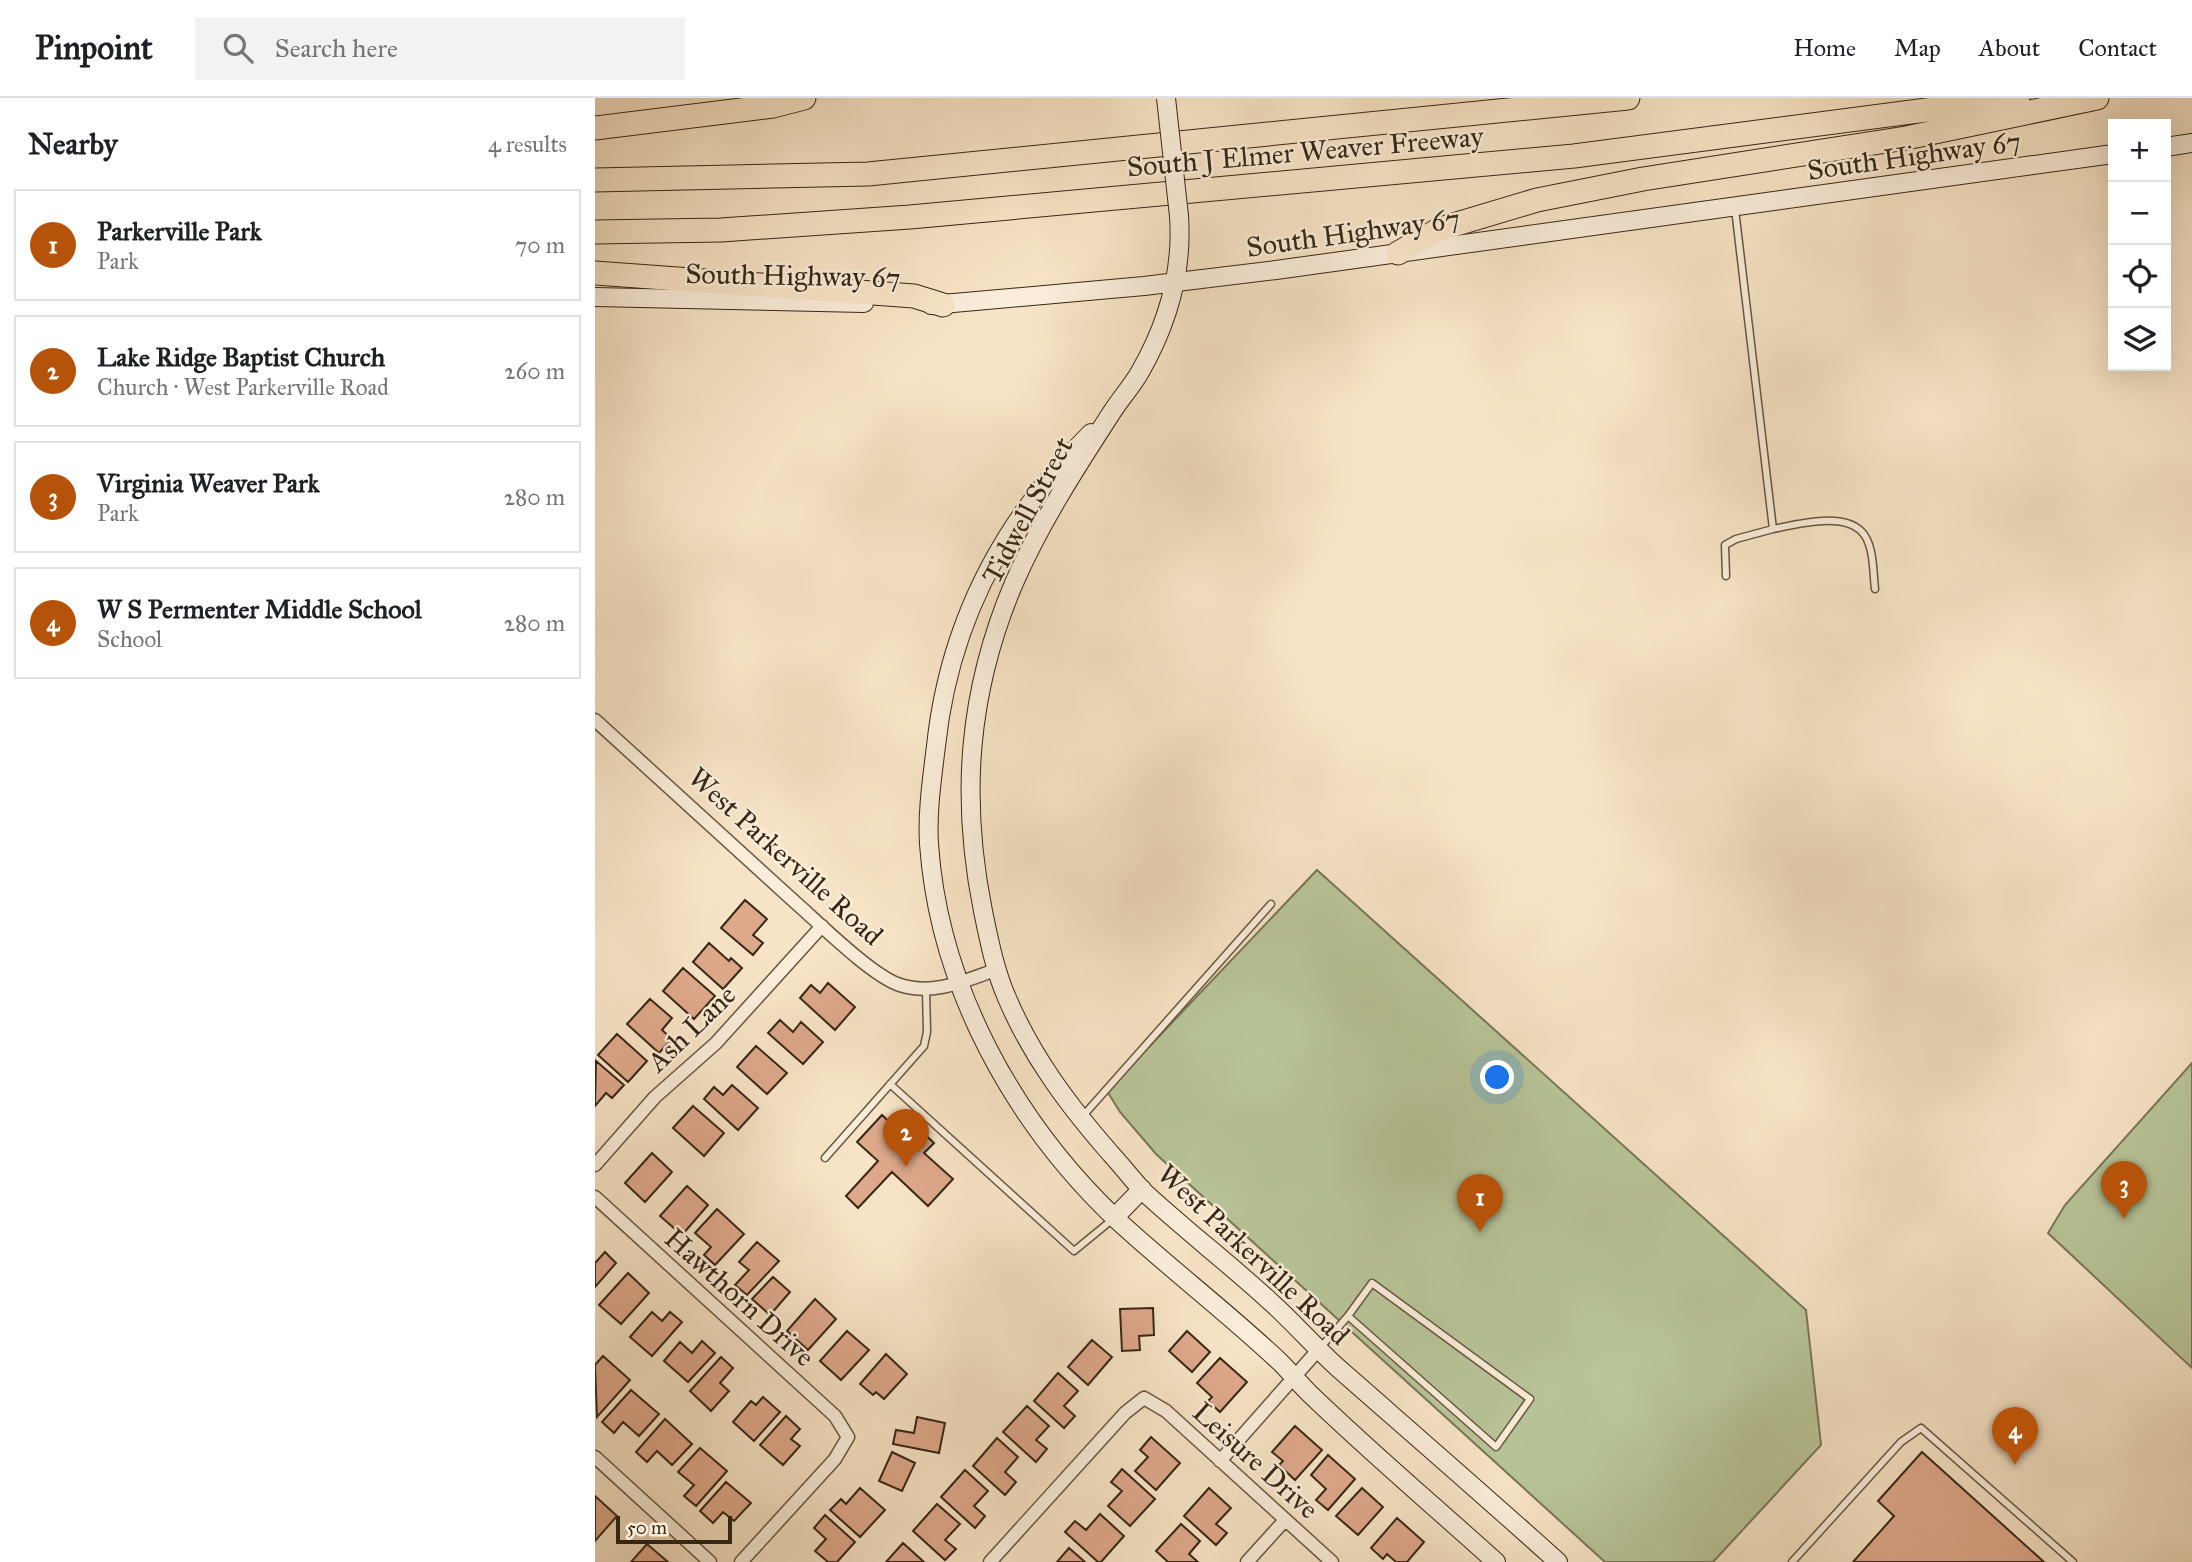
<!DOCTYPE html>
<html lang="en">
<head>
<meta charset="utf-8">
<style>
  :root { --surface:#fff; --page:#f2f2f2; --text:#202124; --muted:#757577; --line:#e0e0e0; --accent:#b45309 }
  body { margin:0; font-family:"IM FELL Great Primer",serif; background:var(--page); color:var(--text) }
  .controls { position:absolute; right:21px; top:21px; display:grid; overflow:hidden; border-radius:0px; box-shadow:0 7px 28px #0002 }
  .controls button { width:63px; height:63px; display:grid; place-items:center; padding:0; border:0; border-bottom:2px solid var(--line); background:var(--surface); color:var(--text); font:35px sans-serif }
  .scale { position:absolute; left:21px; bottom:18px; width:116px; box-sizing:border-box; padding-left:7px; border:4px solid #372715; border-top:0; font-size:19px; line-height:24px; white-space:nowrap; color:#372715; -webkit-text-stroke:5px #faedda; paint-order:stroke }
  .you { position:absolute; left:903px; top:980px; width:24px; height:24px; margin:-18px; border:5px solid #fff; border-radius:50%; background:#1a73e8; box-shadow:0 0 0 10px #1a73e833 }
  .badge { display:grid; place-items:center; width:46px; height:46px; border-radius:50%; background:var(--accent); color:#fff; font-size:23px; font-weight:700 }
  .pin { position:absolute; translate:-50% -58px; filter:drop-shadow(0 2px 4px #0008) }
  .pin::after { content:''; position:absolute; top:37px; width:24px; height:21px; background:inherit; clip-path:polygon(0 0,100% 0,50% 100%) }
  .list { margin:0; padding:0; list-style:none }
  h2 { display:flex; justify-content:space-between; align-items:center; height:91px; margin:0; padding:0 28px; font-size:30px }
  h2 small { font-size:23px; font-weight:400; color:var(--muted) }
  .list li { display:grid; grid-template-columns:46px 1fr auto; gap:21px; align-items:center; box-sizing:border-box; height:112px; margin:0 14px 14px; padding:0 14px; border:2px solid var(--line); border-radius:0px }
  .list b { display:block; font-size:26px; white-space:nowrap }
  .list p { margin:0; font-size:23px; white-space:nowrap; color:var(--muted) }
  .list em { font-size:23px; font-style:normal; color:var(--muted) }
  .icon { flex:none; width:38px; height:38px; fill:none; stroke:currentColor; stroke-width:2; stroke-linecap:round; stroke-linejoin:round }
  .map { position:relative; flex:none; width:1597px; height:1464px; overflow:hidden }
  header { display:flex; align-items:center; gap:42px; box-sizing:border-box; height:98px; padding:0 35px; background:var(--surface); border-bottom:2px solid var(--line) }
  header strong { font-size:33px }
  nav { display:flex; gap:38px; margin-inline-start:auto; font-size:24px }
  .search { width:490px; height:63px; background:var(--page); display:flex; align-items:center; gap:18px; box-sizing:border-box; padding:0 24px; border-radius:0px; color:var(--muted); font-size:26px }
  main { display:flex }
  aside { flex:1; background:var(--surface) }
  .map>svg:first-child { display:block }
  .green { fill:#b8c599; stroke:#787657; stroke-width:2 }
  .building { fill:#dea88b; stroke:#372715; stroke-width:2 }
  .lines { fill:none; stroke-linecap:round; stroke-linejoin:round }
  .service-casing { stroke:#675641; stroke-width:9 }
  .minor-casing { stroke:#675641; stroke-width:15 }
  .secondary-casing { stroke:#372715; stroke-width:20 }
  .motorway-casing { stroke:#372715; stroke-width:25 }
  .service { stroke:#faedda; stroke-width:6 }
  .minor { stroke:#faedda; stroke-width:12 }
  .secondary { stroke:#faedda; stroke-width:18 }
  .motorway { stroke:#f7e4c6; stroke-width:23 }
  .secondary-bridge-casing { stroke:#372715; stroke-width:20; stroke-linecap:butt }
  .secondary-bridge { stroke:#faedda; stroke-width:18 }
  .labels { text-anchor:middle; stroke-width:5; stroke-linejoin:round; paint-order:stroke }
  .street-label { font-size:28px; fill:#372715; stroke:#faedda }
</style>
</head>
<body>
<header>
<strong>Pinpoint</strong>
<div class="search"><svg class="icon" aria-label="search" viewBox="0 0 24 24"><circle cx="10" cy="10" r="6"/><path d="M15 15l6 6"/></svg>Search here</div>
<nav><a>Home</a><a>Map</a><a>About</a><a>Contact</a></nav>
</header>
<main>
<aside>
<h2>Nearby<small>4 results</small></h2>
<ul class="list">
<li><span class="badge">1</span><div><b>Parkerville Park</b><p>Park</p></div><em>70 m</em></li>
<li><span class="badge">2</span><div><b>Lake Ridge Baptist Church</b><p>Church · West Parkerville Road</p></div><em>260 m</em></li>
<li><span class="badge">3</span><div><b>Virginia Weaver Park</b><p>Park</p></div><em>280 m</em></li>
<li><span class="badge">4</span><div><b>W S Permenter Middle School</b><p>School</p></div><em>280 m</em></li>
</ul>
</aside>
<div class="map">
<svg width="1597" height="1464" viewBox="0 0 1597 1464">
  <rect width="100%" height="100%" fill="#f7e4c6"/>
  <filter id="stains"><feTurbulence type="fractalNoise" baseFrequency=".00286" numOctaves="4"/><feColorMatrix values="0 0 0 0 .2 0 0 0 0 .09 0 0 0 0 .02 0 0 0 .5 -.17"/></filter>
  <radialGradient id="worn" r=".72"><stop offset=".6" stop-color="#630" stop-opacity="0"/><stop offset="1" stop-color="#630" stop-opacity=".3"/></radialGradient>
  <path class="green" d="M722 772 1211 1212 1226 1347 1118 1464H1010L561 1056 525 1014 512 993Z
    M1597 965V1270L1453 1135 1470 1107Z"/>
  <path class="building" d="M150 802 172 821 158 837 168 845 158 857 126 830Z
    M114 845 134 863 136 860 147 870 128 891 98 864Z
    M88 870 120 898 99 921 68 893Z
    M233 885 260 909 240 932 205 900 216 887 225 895Z
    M55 901 77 920 67 932 77 941 64 955 32 926Z
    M185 922 198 934 206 924 228 944 208 966 173 935Z
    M22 936 52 963 33 984 3 957Z
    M161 948 192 975 172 996 142 969Z
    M1 963 29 987 17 1000 11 995 0 1008Z
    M137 987 163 1010 143 1032 109 1001 119 989 128 997Z
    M98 1008 129 1035 109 1058 78 1030Z
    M287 1017 317 1045 327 1034 339 1045 329 1055 358 1081 333 1108 297 1074 263 1110 251 1098 283 1063 262 1044Z
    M57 1055 77 1074 50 1104 30 1085Z
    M92 1088 113 1107 87 1137 65 1118Z
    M122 1111 149 1136 120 1167 109 1157 116 1149 100 1135Z
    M162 1144 184 1163 152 1197 140 1187 154 1172 144 1164Z
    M10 1154 21 1165 0 1189V1165Z
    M33 1175 54 1195 26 1226 4 1207Z
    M178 1179 195 1194 175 1217 157 1201Z
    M220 1201 241 1221 213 1252 192 1233Z
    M558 1210 559 1237 544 1238 545 1252 527 1253 525 1211Z
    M57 1214 67 1223 75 1214 87 1224 57 1258 35 1239Z
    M252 1233 274 1252 246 1282 225 1263Z
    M592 1233 615 1254 597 1274 574 1253Z
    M497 1242 517 1259 493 1287 473 1269Z
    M107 1243 120 1255 93 1284 69 1263 85 1244 97 1255Z
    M291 1256 312 1276 289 1301 281 1294 278 1297 265 1286Z
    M8 1258 35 1282 2 1319 0 1267Z
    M126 1259 138 1270 125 1285 134 1293 116 1313 95 1293Z
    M625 1260 652 1284 625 1314 613 1303 617 1299 602 1285Z
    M463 1275 483 1293 469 1308 480 1318 469 1330 439 1303Z
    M36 1292 64 1316 44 1338 28 1324 19 1335 7 1324Z
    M168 1299 185 1314 159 1343 138 1324 156 1303 161 1307Z
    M432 1308 454 1328 441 1342 452 1351 441 1364 408 1334Z
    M191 1318 205 1331 196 1341 205 1348 188 1367 165 1347Z
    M322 1319 350 1325 344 1355 298 1346 301 1332 319 1335Z
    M70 1321 97 1346 77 1367 62 1353 52 1364 41 1354Z
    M700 1328 727 1352 700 1382 684 1367 688 1363 677 1354Z
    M556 1339 585 1365 561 1392 540 1373 553 1359 545 1352Z
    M402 1340 423 1359 410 1374 421 1384 410 1397 378 1368Z
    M105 1350 132 1373 101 1408 89 1398 99 1387 83 1374Z
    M297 1354 320 1365 307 1393 284 1383Z
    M1327 1354 1449 1464H1258L1299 1418 1283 1403Z
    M733 1357 760 1381 733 1412 721 1402 731 1391 716 1377Z
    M527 1371 560 1401 535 1428 513 1408 527 1393 516 1384Z
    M370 1372 393 1393 379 1408 390 1418 380 1430 346 1399Z
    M131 1384 156 1405 139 1423 128 1414 118 1425 105 1413Z
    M265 1390 290 1412 265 1439 235 1412 246 1401 251 1406Z
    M614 1390 636 1410 621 1426 632 1435 621 1447 589 1418Z
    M767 1390 788 1409 763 1437 741 1418Z
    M0 1398 22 1418 0 1443Z
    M342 1406 365 1426 350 1442 361 1451 350 1462 318 1433Z
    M505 1416 529 1438 506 1464H503L470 1434 480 1423 491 1432Z
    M230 1417 260 1444 242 1464H233L220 1453 231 1441 219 1430Z
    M802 1420 829 1444 812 1464H801L792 1456 788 1461 776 1450Z
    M586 1426 605 1443 594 1456 603 1464H573L561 1453Z
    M308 1445 329 1464H291Z
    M52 1446 73 1464H36Z
    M474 1450 490 1464H462Z"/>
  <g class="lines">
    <defs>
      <path id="service" d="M1140 111 1178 431C1203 426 1254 412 1270 438 1279 452 1278 475 1280 491
        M1131 478 1130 447 1141 441 1178 431
        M295 986 479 1153 518 1121
        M487 1019 676 806
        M230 1060 329 948 332 934 331 892
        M726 1249 753 1218 777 1185 935 1301 901 1349 753 1218
        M1197 1464 1306 1344 1326 1330 1478 1464"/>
      <path id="minor" d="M0 622C67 683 134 744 201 805 225 826 277 878 305 887 339 898 371 882 403 871
        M0 1067 60 999 121 945 227 828
        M0 1099 240 1318 253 1339 240 1361 146 1464
        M0 1359 115 1464
        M625 1363 724 1251
        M395 1464 530 1315 549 1300 571 1313 737 1464
        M652 1464 690 1422"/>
      <path id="secondary" d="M1571 49 1597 45
        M584 118C588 174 573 225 545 274 537 288 526 300 517 314 482 368 445 425 419 485 373 593 365 699 388 813 394 842 400 873 412 900 437 959 474 1008 516 1056 527 1068 537 1081 548 1093 590 1132 636 1167 678 1206 700 1226 720 1249 742 1269 816 1334 890 1398 963 1464
        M0 199 269 205
        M336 207 549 188 681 172 1518 56
        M496 335C408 422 354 525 341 648 337 681 332 714 334 746 344 889 419 1024 521 1121 574 1170 632 1214 685 1264 695 1274 704 1285 714 1295 774 1353 839 1408 901 1464
        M520 1119 547 1091"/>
      <path id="motorway" d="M0 30 178 8 209 0
        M0 82 273 76 1033 0
        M0 134 126 132 315 119 979 58 1423 0
        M803 155 845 131 942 102 1048 81 1311 40 1502 0
        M0 175 319 198 348 207"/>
    </defs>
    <use href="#service" class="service-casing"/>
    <use href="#minor" class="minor-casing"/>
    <use href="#secondary" class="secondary-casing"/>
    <use href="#motorway" class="motorway-casing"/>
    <use href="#service" class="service"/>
    <use href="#minor" class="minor"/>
    <use href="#secondary" class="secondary"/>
    <use href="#motorway" class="motorway"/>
    <defs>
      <path id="secondary-bridge" d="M571 0 584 118"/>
    </defs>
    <use href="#secondary-bridge" class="secondary-bridge-casing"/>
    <use href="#secondary-bridge" class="secondary-bridge"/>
  </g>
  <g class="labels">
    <g class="street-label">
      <text transform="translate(710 53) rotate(-5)" y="10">South J Elmer Weaver Freeway</text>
      <text transform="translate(1319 57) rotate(-8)" y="10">South Highway 67</text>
      <text transform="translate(758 134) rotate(-8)" y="10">South Highway 67</text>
      <text transform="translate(198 177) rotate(1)" y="10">South Highway 67</text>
      <text transform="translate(432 412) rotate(-62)" y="10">Tidwell Street</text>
      <text transform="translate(191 758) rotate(42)" y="10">West Parkerville Road</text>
      <text transform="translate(96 930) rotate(-44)" y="10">Ash Lane</text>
      <text transform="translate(659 1156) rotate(43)" y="10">West Parkerville Road</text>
      <text transform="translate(145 1199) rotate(42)" y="10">Hawthorn Drive</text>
      <text transform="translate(661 1362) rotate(42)" y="10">Leisure Drive</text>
    </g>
  </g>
  <rect width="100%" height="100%" filter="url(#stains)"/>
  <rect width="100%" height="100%" fill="url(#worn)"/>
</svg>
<div class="controls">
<button>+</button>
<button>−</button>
<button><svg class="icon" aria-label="locate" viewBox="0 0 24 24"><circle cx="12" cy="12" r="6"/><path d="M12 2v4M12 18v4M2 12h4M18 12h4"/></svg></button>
<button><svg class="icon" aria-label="layers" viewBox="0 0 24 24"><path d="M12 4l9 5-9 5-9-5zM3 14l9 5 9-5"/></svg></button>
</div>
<div class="scale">50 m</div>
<div class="you"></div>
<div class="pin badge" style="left:885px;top:1134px">1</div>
<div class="pin badge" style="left:311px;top:1069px">2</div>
<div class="pin badge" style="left:1529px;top:1121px">3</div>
<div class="pin badge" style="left:1420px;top:1367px">4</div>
</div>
</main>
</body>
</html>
